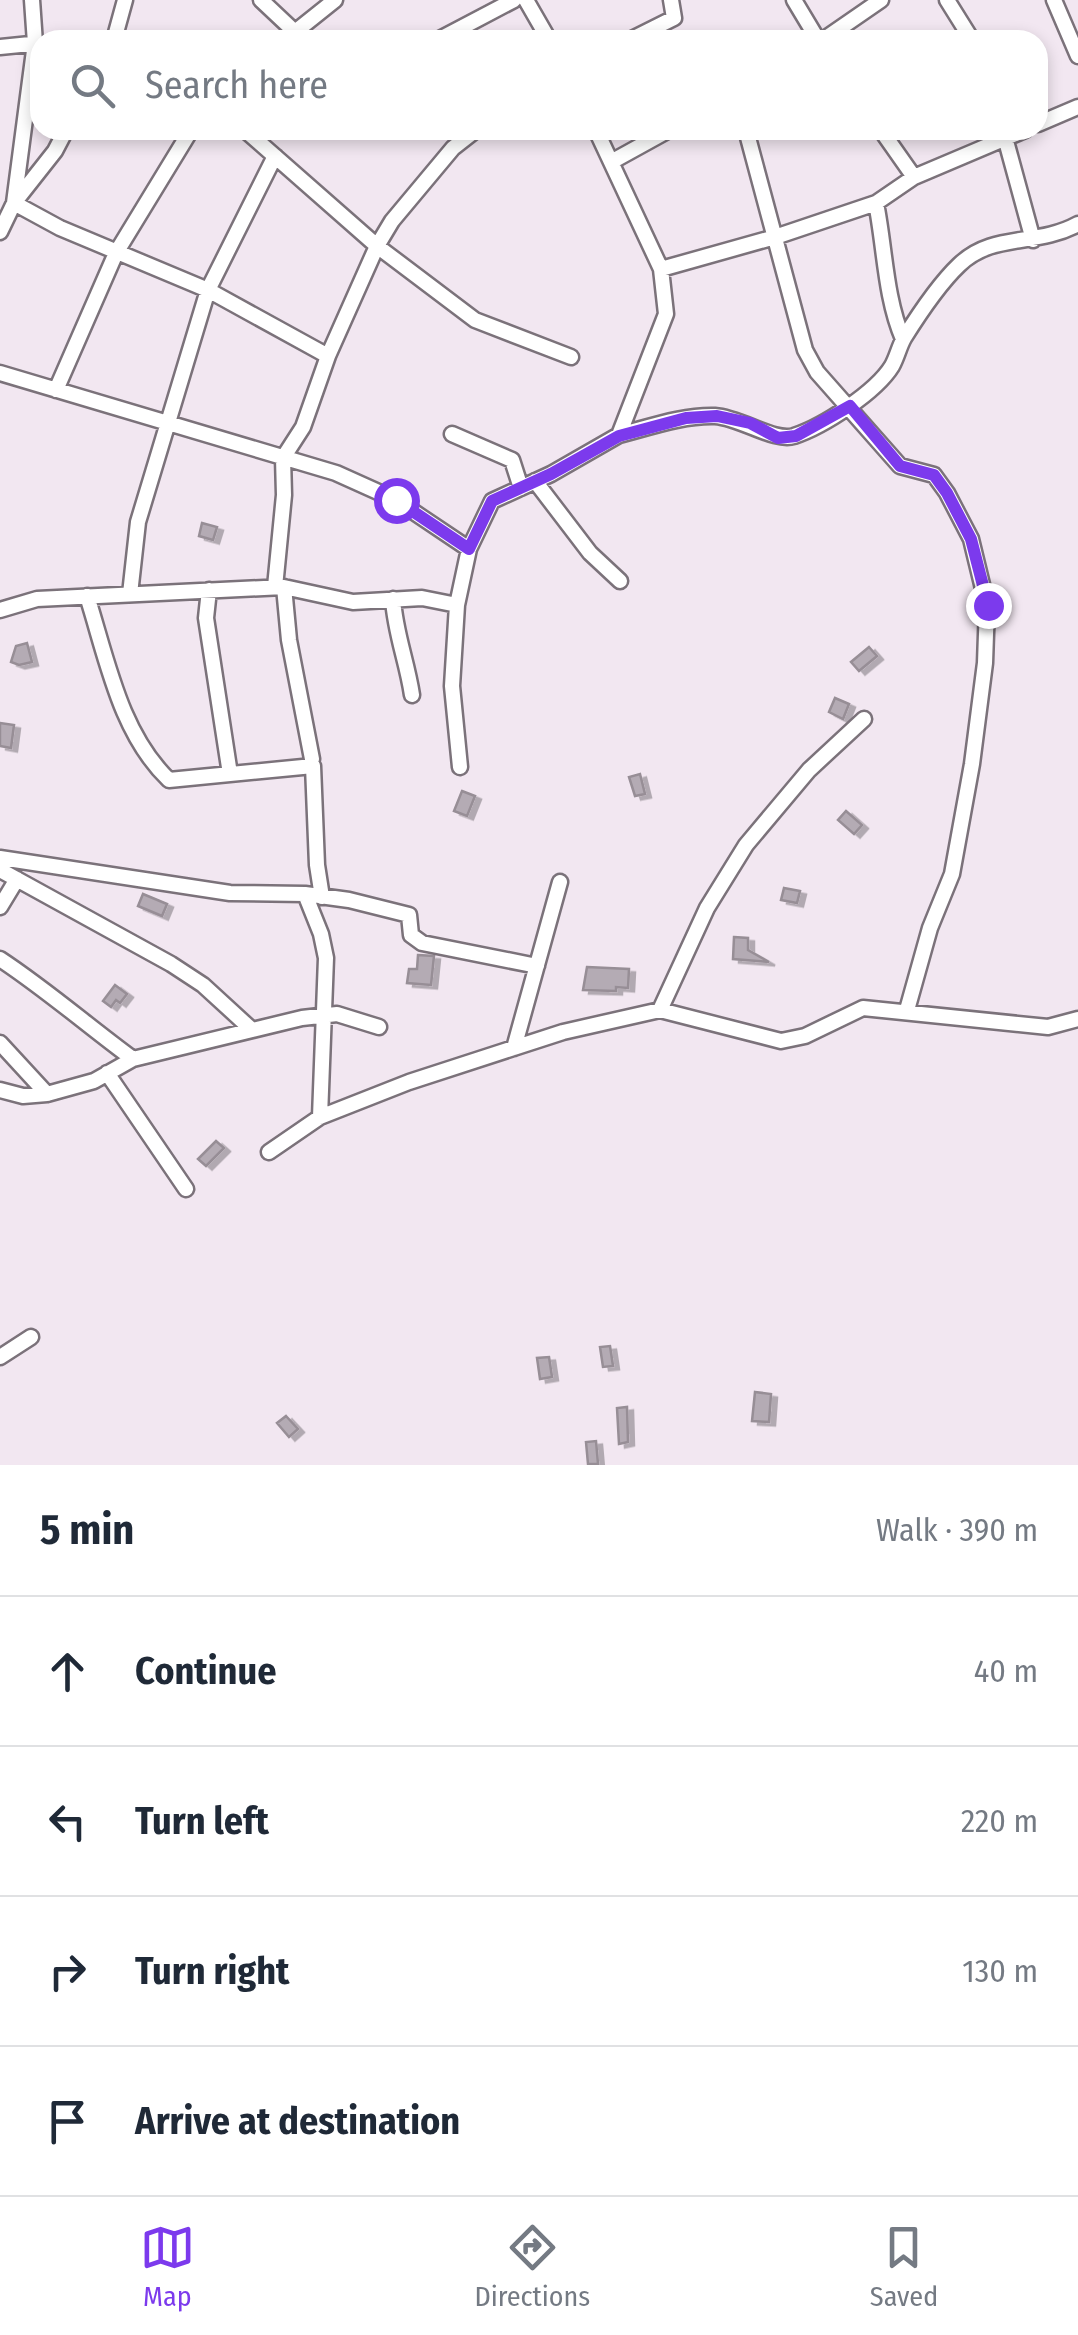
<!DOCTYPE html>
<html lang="en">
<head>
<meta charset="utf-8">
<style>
  :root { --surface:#fff; --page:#f2f2f3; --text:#1f2937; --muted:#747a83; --line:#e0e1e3; --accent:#7c3aed }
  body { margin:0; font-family:"Fira Sans Condensed",sans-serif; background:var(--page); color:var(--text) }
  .stop { position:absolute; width:30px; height:30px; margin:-22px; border:8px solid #7c3aed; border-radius:50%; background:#fff }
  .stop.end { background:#7c3aed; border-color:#fff; box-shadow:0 2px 10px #0008 }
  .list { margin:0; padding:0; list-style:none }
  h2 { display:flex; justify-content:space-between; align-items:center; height:130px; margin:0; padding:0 40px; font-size:42px }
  h2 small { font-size:32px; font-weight:400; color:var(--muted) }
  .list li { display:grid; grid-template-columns:65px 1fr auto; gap:30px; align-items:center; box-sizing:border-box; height:150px; padding:0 40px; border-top:2px solid var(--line) }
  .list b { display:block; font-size:38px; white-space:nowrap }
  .list em { font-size:32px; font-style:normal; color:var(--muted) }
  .icon { flex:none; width:55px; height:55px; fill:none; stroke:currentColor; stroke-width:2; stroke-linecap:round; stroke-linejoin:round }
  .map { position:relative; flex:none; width:1078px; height:1465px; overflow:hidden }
  .search { position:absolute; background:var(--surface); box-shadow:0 5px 15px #0003; left:30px; right:30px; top:30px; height:110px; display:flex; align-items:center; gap:25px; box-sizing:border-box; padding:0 35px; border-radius:30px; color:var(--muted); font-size:38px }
  .sheet { height:730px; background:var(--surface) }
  nav { display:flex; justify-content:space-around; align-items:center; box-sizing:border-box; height:140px; border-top:2px solid var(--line); background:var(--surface); font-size:28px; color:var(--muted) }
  nav a { display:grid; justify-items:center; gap:5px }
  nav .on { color:var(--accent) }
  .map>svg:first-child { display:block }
  .building { fill:#b4abb4; stroke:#978e96; stroke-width:2.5; filter:url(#shadow) }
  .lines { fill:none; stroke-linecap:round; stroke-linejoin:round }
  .minor-casing { stroke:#7b727a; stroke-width:19 }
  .minor { stroke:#fff; stroke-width:14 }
  .route { stroke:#7c3aed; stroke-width:12 }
</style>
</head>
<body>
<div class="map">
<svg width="1078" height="1465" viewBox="0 0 1078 1465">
  <defs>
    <filter id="shadow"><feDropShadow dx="6" dy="3.5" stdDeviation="0" flood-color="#0004"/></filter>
  </defs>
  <rect width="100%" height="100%" fill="#f2e7f1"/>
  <path class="building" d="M202 523 217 527 213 540 199 536Z
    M27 643 32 662 19 665 11 662 16 646Z
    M869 647 877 656 859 671 851 662Z
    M835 698 849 704 843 719 829 712Z
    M0 723 14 725 11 748 0 746Z
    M640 774 645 794 635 796 629 777Z
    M462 791 475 796 467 816 454 811Z
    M846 811 862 825 854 834 838 820Z
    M784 888 800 891 797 903 781 900Z
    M143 894 167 904 162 916 138 906Z
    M734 937 748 938V950L769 962 733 959Z
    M418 955 434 956 431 985 407 983 409 969H417Z
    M587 967 629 969 628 988 616 987V991L583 990Z
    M115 985 127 994 120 1003 116 1000 111 1007 103 1001Z
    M216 1141 224 1148 206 1166 198 1159Z
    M610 1346 613 1366 603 1367 600 1347Z
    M549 1357 552 1377 540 1379 537 1358Z
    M755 1392 771 1394 769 1422 752 1421Z
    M627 1407 628 1442 619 1444 617 1408Z
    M286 1416 298 1429 289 1437 277 1423Z
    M596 1441 598 1464H588L586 1442Z"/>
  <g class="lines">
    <defs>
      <path id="minor" d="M261 0 295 32
        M526 0 549 40
        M794 0 818 40
        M947 0 972 40
        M1054 0 1078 56
        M114 40 125 0
        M285 40 335 0
        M438 40 514 0
        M630 40 674 18 671 0
        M823 40 881 0
        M0 47 40 43
        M1038 124 1078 107
        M66 130 55 151 14 203 60 228 208 290 328 356
        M245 130 377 246 475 320 571 357
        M746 130 805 350 817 372 900 466 934 475 947 493 971 539 987 605 985 663 972 764 952 874 930 928 907 1010
        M881 130 914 177
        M1003 130 1033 240
        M611 162 669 130
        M876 203C885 248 885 297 903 339
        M0 232 14 203 35 43 32 0
        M661 269 775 237 876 203 914 177 1025 130
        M0 373 336 473 396 500 469 549
        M56 390 116 253 191 130
        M452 434 512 460 521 488
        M619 435C650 427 683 415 715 416 742 418 774 442 794 436 824 426 876 392 892 366 897 357 899 347 904 338 919 314 939 284 959 265 993 232 1036 247 1078 224
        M535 481 590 553 620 581
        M275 587 284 495 283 458 303 427 328 356 377 246 392 221 453 148 476 130
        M284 587 289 640 312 759
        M209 590 206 618 230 774
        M130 594 138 522 208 290 275 156
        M87 596C107 659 120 733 169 780L313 766 317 865 322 897
        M393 599C395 633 407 661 412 695
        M457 605 452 686 460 767
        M0 610 37 599 284 587 353 602 422 598 457 605 469 549 492 501 551 474 619 435 666 314 661 269 596 130
        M0 858 230 893 305 894 349 900 409 915 411 935 422 943 537 966
        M0 870 171 964 203 985 251 1029
        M305 894 321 934 326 958 320 1117
        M0 907 17 879
        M0 959C47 990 88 1026 133 1059
        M660 1010 707 908 746 845 809 770 864 719
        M0 1043 47 1094
        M514 1048 560 882
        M107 1073 186 1189
        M0 1090 23 1096 47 1094 94 1081 133 1059 302 1018 337 1014 379 1027
        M269 1152 320 1117 409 1082 563 1032 660 1010 781 1041 805 1036 863 1008 1048 1027 1078 1019
        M0 1357 31 1337"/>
    </defs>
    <use href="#minor" class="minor-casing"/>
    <use href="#minor" class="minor"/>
  </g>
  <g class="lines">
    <path class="route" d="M396 500 469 549 492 501 551 474 619 436 686 418 717 416 750 423 778 438 796 436 850 406 900 466 934 475 947 493 971 539 988 605"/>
  </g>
</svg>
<div class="stop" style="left:396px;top:500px"></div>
<div class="stop end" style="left:988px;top:605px"></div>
<div class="search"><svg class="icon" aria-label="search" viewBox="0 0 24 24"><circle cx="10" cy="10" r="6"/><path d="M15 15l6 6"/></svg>Search here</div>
</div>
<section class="sheet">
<h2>5 min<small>Walk · 390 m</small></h2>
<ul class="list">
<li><svg class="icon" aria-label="ahead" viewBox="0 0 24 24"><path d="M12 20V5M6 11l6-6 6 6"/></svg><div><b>Continue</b></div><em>40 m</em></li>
<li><svg class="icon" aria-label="left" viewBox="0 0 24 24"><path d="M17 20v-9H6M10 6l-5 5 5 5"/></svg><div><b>Turn left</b></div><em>220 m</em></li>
<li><svg class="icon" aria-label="right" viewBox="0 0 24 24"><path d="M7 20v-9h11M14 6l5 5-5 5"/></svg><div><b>Turn right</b></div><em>130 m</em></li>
<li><svg class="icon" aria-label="arrive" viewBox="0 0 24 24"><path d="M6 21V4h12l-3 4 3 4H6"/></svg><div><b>Arrive at destination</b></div></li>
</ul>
</section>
<nav>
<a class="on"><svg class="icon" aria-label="map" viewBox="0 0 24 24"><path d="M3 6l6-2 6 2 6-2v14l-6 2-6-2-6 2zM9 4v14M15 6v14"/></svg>Map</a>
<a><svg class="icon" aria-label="directions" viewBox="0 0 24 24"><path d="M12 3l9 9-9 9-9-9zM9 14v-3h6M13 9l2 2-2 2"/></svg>Directions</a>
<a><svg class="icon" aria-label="saved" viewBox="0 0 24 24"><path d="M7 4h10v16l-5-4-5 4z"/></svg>Saved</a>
</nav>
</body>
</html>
